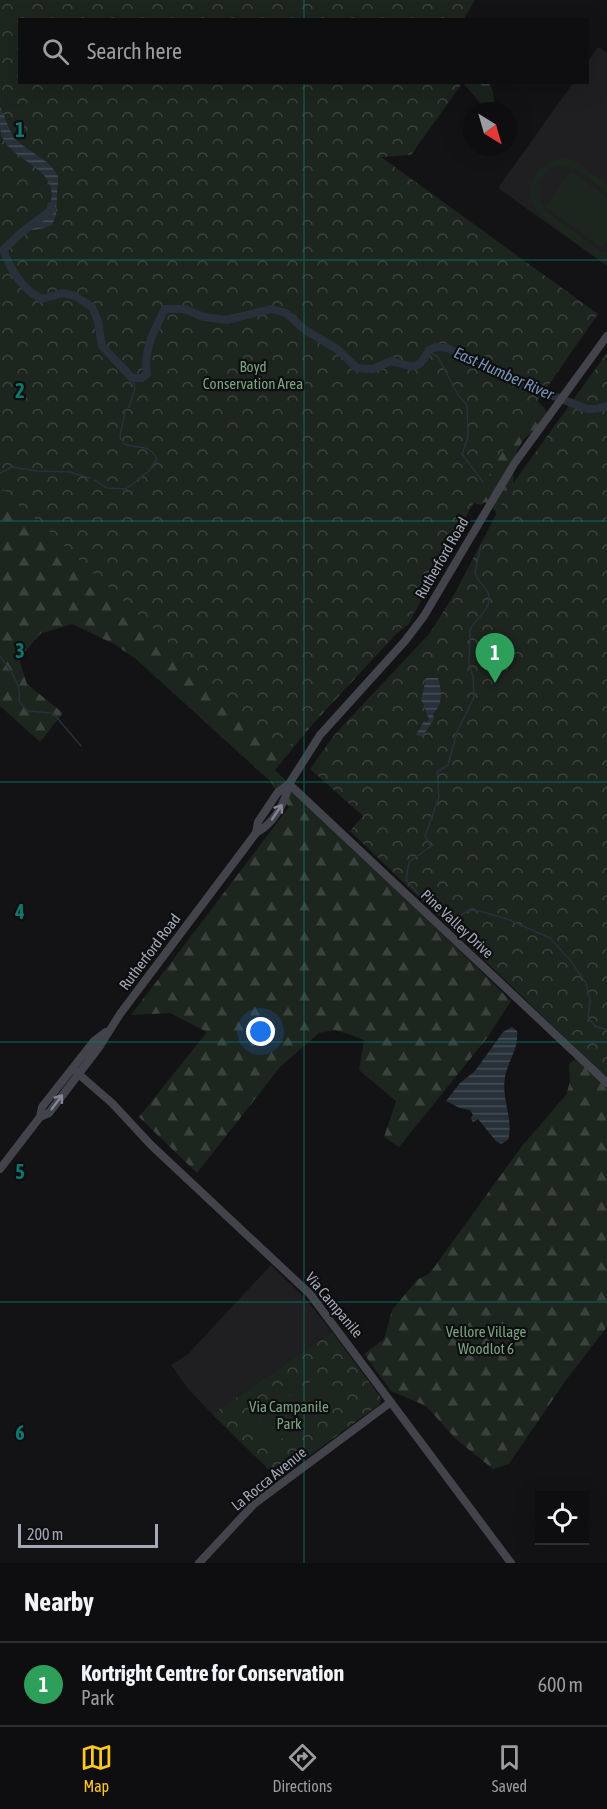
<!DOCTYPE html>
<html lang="en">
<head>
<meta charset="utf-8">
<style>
  :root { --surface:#0e0e10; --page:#171719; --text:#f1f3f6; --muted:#9b9c9f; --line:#2e2e30; --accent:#ffc721 }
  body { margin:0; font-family:"Asap Condensed",sans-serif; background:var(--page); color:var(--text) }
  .controls { position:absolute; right:18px; bottom:18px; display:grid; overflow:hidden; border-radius:0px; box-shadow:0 6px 24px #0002 }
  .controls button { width:54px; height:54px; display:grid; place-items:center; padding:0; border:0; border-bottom:2px solid var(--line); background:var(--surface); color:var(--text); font:30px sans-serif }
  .compass { position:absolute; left:463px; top:102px; width:54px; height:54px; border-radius:50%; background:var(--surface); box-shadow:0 6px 24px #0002; rotate:143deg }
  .scale { position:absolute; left:18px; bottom:15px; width:140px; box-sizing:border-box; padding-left:6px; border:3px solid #a3a8b7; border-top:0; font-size:16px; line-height:21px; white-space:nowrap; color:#a3a8b7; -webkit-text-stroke:4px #0e0e10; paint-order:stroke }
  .you { position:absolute; left:261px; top:1032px; width:21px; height:21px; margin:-15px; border:4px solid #fff; border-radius:50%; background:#1a73e8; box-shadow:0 0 0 9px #1a73e833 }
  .badge { display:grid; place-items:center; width:39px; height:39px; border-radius:50%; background:var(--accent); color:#fff; font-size:20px; font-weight:700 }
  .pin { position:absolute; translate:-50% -50px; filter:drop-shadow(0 2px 3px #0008) }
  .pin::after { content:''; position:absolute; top:32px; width:21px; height:18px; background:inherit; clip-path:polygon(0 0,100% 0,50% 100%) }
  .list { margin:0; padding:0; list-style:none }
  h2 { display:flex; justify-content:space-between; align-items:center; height:78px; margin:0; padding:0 24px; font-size:26px }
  h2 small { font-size:20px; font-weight:400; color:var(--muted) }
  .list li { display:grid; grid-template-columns:39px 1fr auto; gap:18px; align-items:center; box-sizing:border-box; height:84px; padding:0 24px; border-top:2px solid var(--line) }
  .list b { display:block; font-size:22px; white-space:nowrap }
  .list p { margin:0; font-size:20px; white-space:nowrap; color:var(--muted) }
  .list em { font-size:20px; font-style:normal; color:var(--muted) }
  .icon { flex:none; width:33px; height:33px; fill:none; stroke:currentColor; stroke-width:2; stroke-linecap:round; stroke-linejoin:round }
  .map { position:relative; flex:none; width:607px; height:1563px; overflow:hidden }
  .search { position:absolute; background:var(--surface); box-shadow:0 6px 24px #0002; left:18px; right:18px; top:18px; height:66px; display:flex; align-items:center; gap:15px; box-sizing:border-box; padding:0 21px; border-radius:0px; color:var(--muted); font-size:22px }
  .sheet { height:162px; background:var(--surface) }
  nav { display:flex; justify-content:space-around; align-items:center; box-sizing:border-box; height:84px; border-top:2px solid var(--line); background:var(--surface); font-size:16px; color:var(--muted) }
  nav a { display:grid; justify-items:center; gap:3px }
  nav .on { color:var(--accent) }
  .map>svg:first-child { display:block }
  .built { fill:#1f1f22 }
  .forest { fill:url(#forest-firs) }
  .park { fill:url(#park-crowns) }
  .garden { fill:#1d251f }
  .water { fill:url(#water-rules) }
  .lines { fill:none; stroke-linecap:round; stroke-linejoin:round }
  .stream { stroke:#28313a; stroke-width:1.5 }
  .river { stroke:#28313a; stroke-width:8 }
  .secondary { stroke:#42434b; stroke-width:8 }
  .oneway { stroke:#818591 }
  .grid { fill:none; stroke:#0f766e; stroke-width:1.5; stroke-opacity:0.55 }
  .labels { text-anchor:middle; stroke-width:4.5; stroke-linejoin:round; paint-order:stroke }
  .park-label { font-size:15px; fill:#79a47f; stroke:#0e0e10 }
  .street-label { font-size:15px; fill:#a3a8b7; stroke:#0e0e10 }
  .water-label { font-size:16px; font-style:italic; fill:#7793b5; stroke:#0e0e10 }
  .grid-label { font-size:20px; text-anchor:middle; font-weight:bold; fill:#0f766e; stroke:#0e0e10; stroke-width:4.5; stroke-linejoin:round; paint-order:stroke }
</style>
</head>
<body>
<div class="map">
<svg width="607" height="1563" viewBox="0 0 607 1563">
  <defs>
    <pattern id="forest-firs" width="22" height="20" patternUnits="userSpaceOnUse" patternTransform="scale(1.5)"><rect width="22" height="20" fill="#1d251f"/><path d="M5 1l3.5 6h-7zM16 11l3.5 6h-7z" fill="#3b423d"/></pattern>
    <pattern id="park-crowns" width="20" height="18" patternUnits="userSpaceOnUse" patternTransform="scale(1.5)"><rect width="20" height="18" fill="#1d251f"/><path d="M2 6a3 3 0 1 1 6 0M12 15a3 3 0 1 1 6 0" fill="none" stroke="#3b423d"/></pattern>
    <pattern id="water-rules" width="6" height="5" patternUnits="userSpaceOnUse" patternTransform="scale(1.5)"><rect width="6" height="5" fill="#28313a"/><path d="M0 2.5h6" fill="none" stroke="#444c54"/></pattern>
  </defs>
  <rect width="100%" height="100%" fill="#131315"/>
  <path class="built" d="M598 47 607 53V266L498 188 573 83 588 82V62Z
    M271 1265 306 1299 332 1332 212 1414 189 1390 171 1365 187 1355Z"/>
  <path class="forest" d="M463 83H489L493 92 494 103 484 107Z
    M362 165 525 387 546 410V421L523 440 517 451 514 460 513 486 499 519 493 508 485 502 480 505 471 502 409 624 395 635 312 725 275 770 511 1001 487 1038 399 1147 384 1137 396 1101 359 1070 364 1040 349 1034 334 1030 319 1033 280 1067 197 1173 139 1117 207 1032 170 1013 131 1015 289 807 270 781 136 659 114 644 72 624 40 634 19 659 27 684 63 713 40 742 0 706V286Z
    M581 1055H607V1327L566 1380 509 1464 493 1469 456 1439 426 1406 391 1391 364 1354 384 1339 392 1310 417 1280 430 1273 522 1146 566 1095 570 1082 569 1064Z"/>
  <path class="park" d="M0 0H475L463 20H20V82L459 83 461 85 411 155 381 157 598 314 502 452 408 621 285 751 0 486Z
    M607 353V1078L350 831 363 816 310 769 335 734 430 633 456 591 511 486Z
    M332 1332 381 1398 380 1404 278 1479 212 1414Z"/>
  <path class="garden" d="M563 159H572L607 184V193C596 185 582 169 568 167 541 161 531 191 545 210L600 251 607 252V259C602 259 598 258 594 256 582 248 538 216 533 205 528 194 530 184 536 174 542 164 552 160 563 159Z
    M571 171 607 197V241L602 248 545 207Z
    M318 1377 335 1403 300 1426 283 1400Z
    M269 1415 285 1436 266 1450 251 1429Z"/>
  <path class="water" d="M0 107C6 117 7 128 15 138 28 153 48 157 58 176L56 215 52 225C43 230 31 229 21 233 23 229 25 224 29 222 37 217 44 220 48 211 66 167 14 166 1 135 0 127 0 115 0 107Z
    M426 678H438C442 692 443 704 433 714L434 719 422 737 416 735 424 721 427 722 429 719C426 712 425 706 421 700Z
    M512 1027 517 1031C519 1049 508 1061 505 1077 501 1099 514 1119 508 1140L501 1144 496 1141 478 1119 473 1122 471 1118 473 1115 470 1110 460 1108 446 1101 460 1083 475 1071 503 1032Z"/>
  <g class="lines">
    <path class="stream" d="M429 352 438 357 458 395 467 405 468 437 462 454 483 482
      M129 407 135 388 132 378
      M121 440 120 435 125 413
      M0 473 12 467 37 471 70 472 90 478
      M94 480 107 488 126 489 149 471 157 459C149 442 135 450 123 443
      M481 545 475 573C477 581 485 586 488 593 494 609 474 619 470 631L469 665 473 676 474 697 457 732 448 765 437 772 439 797 425 836 431 846 409 862 406 880 427 904 447 920H452L470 910 480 911 507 919 550 938 570 960 586 983 590 1001 588 1018 595 1026 607 1030
      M0 656C10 671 22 683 19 701L27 711 53 713 81 746"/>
    <path class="river" d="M51 206 50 211 21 233 3 250C11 270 22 290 42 299L63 293 75 296 92 307 98 321 102 346 132 378H142L147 374C143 349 154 331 165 309H184L204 317 227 320 271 309 286 313 305 330 337 349 357 368 373 369 391 361C412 366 418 373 429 350L436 347 447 348 523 384 587 409H596L607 406"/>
    <path class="secondary" d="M289 784 607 1083
      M256 833 258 822 278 792 289 784 320 735 405 641 424 616 514 464 607 336
      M75 1071 112 1103 151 1145 310 1294 511 1563
      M40 1117 49 1113 100 1046 120 1014 256 833C273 824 285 804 289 784
      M0 1169 40 1117 42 1107 94 1041 106 1032
      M199 1563 254 1504 391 1402"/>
  </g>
  <defs><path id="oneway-shaft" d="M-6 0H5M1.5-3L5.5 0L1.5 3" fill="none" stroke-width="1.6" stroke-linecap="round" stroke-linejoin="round" transform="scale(1.5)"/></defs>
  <g class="oneway">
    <use href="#oneway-shaft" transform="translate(277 812) rotate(-56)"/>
    <use href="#oneway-shaft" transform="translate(57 1102) rotate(-53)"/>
  </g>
  <path class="grid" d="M304 0V20M304 82V1563M0 260H607M0 521H607M0 782H607M0 1042H607M0 1302H607"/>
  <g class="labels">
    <g class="park-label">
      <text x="253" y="372">Boyd<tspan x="253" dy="17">Conservation Area</tspan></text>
      <text x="486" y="1337">Vellore Village<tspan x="486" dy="17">Woodlot 6</tspan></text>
      <text x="289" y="1412">Via Campanile<tspan x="289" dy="17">Park</tspan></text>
    </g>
    <g class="street-label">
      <text transform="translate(442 558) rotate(-60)" y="5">Rutherford Road</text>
      <text transform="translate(457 924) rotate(43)" y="5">Pine Valley Drive</text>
      <text transform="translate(150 952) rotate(-53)" y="5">Rutherford Road</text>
      <text transform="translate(334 1305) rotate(50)" y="5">Via Campanile</text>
      <text transform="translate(269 1479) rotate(-39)" y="5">La Rocca Avenue</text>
    </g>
    <g class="water-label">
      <text transform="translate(504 373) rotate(24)" y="6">East Humber River</text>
    </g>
  </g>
  <g class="grid-label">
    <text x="20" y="137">1</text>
    <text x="20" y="398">2</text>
    <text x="20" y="658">3</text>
    <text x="20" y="919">4</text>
    <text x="20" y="1179">5</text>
    <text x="20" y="1440">6</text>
  </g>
</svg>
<div class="controls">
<button><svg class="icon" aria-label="locate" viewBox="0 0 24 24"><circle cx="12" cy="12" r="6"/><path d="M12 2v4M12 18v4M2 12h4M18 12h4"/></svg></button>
</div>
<svg class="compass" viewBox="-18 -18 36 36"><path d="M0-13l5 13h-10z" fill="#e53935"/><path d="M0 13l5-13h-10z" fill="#9b9c9f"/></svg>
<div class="scale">200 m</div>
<div class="you"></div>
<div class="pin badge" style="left:495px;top:683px;background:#2e9e5b">1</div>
<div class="search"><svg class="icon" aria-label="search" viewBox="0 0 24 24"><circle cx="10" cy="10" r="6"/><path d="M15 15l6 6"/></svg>Search here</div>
</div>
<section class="sheet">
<h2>Nearby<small></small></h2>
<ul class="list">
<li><span class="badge" style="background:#2e9e5b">1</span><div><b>Kortright Centre for Conservation</b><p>Park</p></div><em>600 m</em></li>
</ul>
</section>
<nav>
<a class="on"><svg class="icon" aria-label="map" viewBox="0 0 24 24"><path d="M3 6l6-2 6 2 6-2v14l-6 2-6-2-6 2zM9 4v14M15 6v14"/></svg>Map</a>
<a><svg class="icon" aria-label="directions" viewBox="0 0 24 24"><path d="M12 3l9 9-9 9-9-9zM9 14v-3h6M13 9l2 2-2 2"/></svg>Directions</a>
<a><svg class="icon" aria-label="saved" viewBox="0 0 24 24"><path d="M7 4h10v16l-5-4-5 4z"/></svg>Saved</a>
</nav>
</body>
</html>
